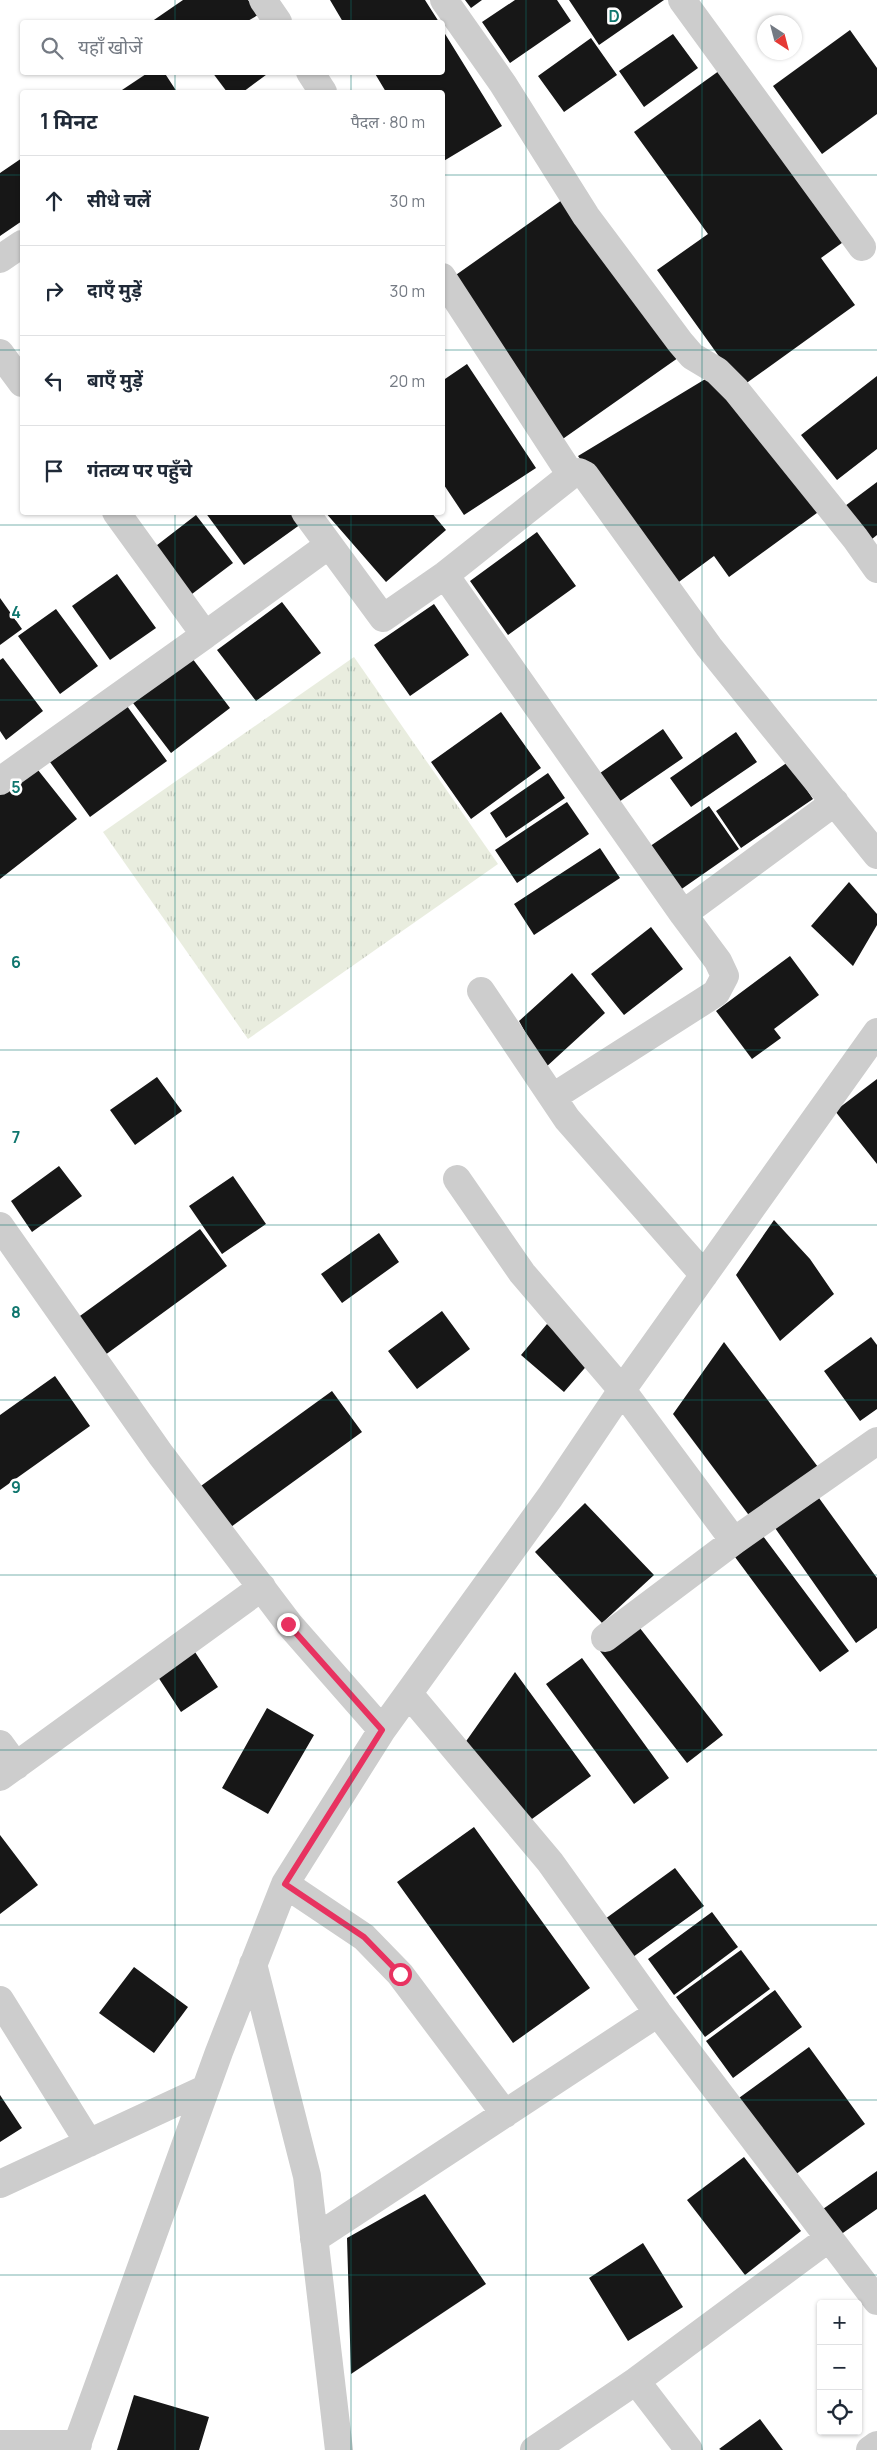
<!DOCTYPE html>
<html lang="hi">
<head>
<meta charset="utf-8">
<style>
  :root { --surface:#fff; --page:#f2f2f3; --text:#1f2937; --muted:#747a83; --line:#e0e1e3 }
  body { margin:0; font-family:Manrope,"Noto Sans Devanagari",sans-serif; background:var(--page); color:var(--text) }
  .controls { position:absolute; right:15px; bottom:15px; display:grid; overflow:hidden; border-radius:5px; box-shadow:0 1px 4px #0004 }
  .controls button { width:45px; height:45px; display:grid; place-items:center; padding:0; border:0; border-bottom:1px solid var(--line); background:var(--surface); color:var(--text); font:25px sans-serif }
  .compass { position:absolute; left:757px; top:15px; width:45px; height:45px; border-radius:50%; background:var(--surface); box-shadow:0 1px 4px #0004; rotate:144deg }
  .stop { position:absolute; width:15px; height:15px; margin:-11px; border:4px solid #e83260; border-radius:50%; background:#fff }
  .stop.end { background:#e83260; border-color:#fff; box-shadow:0 1px 5px #0008 }
  .list { margin:0; padding:0; list-style:none }
  h2 { display:flex; justify-content:space-between; align-items:center; height:65px; margin:0; padding:0 20px; font-size:21px }
  h2 small { font-size:16px; font-weight:400; color:var(--muted) }
  .list li { display:grid; grid-template-columns:32px 1fr auto; gap:15px; align-items:center; box-sizing:border-box; height:90px; padding:0 20px; border-top:1px solid var(--line) }
  .list b { display:block; font-size:19px; white-space:nowrap }
  .list em { font-size:16px; font-style:normal; color:var(--muted) }
  .icon { flex:none; width:28px; height:28px; fill:none; stroke:currentColor; stroke-width:2; stroke-linecap:round; stroke-linejoin:round }
  .map { position:relative; flex:none; width:877px; height:2450px; overflow:hidden }
  .search { position:absolute; background:var(--surface); box-shadow:0 1px 4px #0004; left:20px; top:20px; width:425px; height:55px; display:flex; align-items:center; gap:12px; box-sizing:border-box; padding:0 18px; border-radius:5px; color:var(--muted); font-size:19px }
  .panel { position:absolute; background:var(--surface); box-shadow:0 1px 4px #0004; left:20px; top:90px; width:425px; height:425px; border-radius:5px }
  .map>svg:first-child { display:block }
  .park { fill:url(#park-tufts) }
  .building { fill:#171717 }
  .lines { fill:none; stroke-linecap:round; stroke-linejoin:round }
  .minor { stroke:#cdcdcd; stroke-width:28 }
  .route { stroke:#e83260; stroke-width:6 }
  .grid { fill:none; stroke:#0f766e; stroke-width:1; stroke-opacity:0.55 }
  .grid-label { font-size:16px; text-anchor:middle; font-weight:bold; fill:#0f766e; stroke:#fff; stroke-width:5; stroke-linejoin:round; paint-order:stroke }
</style>
</head>
<body>
<div class="map">
<svg width="877" height="2450" viewBox="0 0 877 2450">
  <defs>
    <pattern id="park-tufts" width="24" height="20" patternUnits="userSpaceOnUse" patternTransform="scale(1.25)"><rect width="24" height="20" fill="#e9eddf"/><path d="M3 7l-1-3M5 7V3M7 7l1-3M15 17l-1-3M17 17v-4M19 17l1-3" fill="none" stroke="#c8ccc0"/></pattern>
  </defs>
  <rect width="100%" height="100%" fill="#fff"/>
  <path class="park" d="M354 657 498 864 248 1039 103 832Z"/>
  <path class="building" d="M183 0H248L258 15 246 22H151Z
    M330 0H425L439 22H343Z
    M465 0H482L471 8Z
    M515 0H557L571 21 510 63 482 22Z
    M569 0H664L599 45Z
    M442 29 502 126 442 162V92H386L374 72H442Z
    M850 30 877 68V114L822 154 773 86Z
    M673 34 698 68 644 107 619 71Z
    M591 38 617 75 564 112 538 76Z
    M723 68 846 240 821 258 855 305 741 387 657 270 708 234 634 132Z
    M149 72H164L177 92H119Z
    M212 72H270L243 92H227Z
    M22 158V221L0 236V173Z
    M562 200 685 353 557 443 453 277Z
    M467 364 536 468 464 515 442 482V381Z
    M712 375 821 510 729 577 714 556 672 587 578 456Z
    M877 376V449L837 480 801 435Z
    M877 482V535L872 539 845 506Z
    M205 512H293L301 524 244 565Z
    M325 512H431L446 530 386 582Z
    M196 515 233 563 188 597 152 549Z
    M537 532 576 586 508 635 470 581Z
    M117 574 156 628 110 660 72 606Z
    M0 598 22 629 0 645Z
    M282 602 321 653 256 701 217 650Z
    M434 604 469 655 410 696 374 645Z
    M56 609 98 666 60 694 18 636Z
    M3 658 43 711 6 740 0 731V660Z
    M192 658 230 708 171 753 133 703Z
    M127 706 167 761 90 817 50 762Z
    M501 712 541 768 471 819 431 762Z
    M663 729 683 758 613 806 593 778Z
    M736 732 757 762 691 807 670 778Z
    M788 762 813 799 741 848 716 811Z
    M34 765 77 819 0 879V792Z
    M548 773 565 798 506 838 490 813Z
    M567 802 589 834 517 883 495 850Z
    M709 806 739 849 673 895 643 851Z
    M600 848 620 878 534 935 514 904Z
    M849 882 877 914V925L853 966 811 926Z
    M651 927 683 969 624 1015 591 974Z
    M790 956 819 995 774 1029 781 1038 752 1059 716 1011Z
    M572 973 605 1013 545 1068 519 1021Z
    M157 1077 182 1111 135 1145 110 1110Z
    M877 1079V1164L835 1111Z
    M59 1166 82 1196 32 1232 11 1201Z
    M233 1176 266 1224 222 1254 189 1206Z
    M774 1220 810 1259 834 1294 780 1341 736 1275Z
    M200 1229 227 1266 101 1358 73 1321Z
    M379 1233 399 1262 342 1303 321 1274Z
    M442 1311 470 1349 417 1389 388 1351Z
    M547 1324 590 1362 564 1392 521 1355Z
    M871 1337 877 1345V1409L860 1421 824 1371Z
    M724 1342 818 1467 751 1518 673 1414Z
    M55 1376 90 1426 0 1490V1415Z
    M332 1391 362 1432 224 1532 194 1491Z
    M819 1498 877 1578V1628L856 1643 775 1528Z
    M585 1503 654 1575 602 1623 535 1552Z
    M763 1536 849 1651 820 1672 735 1557Z
    M636 1623 723 1735 687 1763 600 1651Z
    M195 1652 218 1687 181 1712 158 1677Z
    M582 1658 669 1778 634 1804 546 1684Z
    M515 1672 591 1776 521 1827 462 1747Z
    M267 1708 314 1735 268 1814 222 1788Z
    M474 1827 590 1988 513 2043 397 1882Z
    M0 1835 38 1885 0 1914Z
    M675 1868 704 1906 633 1957 605 1919Z
    M712 1912 738 1947 674 1995 648 1959Z
    M741 1950 770 1989 705 2037 676 1997Z
    M134 1967 188 2007 154 2053 99 2013Z
    M775 1990 802 2027 733 2078 706 2041Z
    M809 2047 865 2124 788 2180 732 2103Z
    M0 2095 22 2128 0 2142Z
    M744 2157 801 2231 745 2275 687 2200Z
    M877 2171V2209L840 2235 823 2209Z
    M425 2194 486 2284 351 2374 347 2238Z
    M643 2243 683 2307 628 2341 589 2278Z
    M134 2395 209 2417 199 2450H117Z
    M760 2419 783 2450H721L719 2449Z"/>
  <g class="lines">
    <path class="minor" d="M263 0 278 22
      M444 0 503 84 586 216 680 342 692 356 717 371 736 390 855 538 877 569
      M682 0 862 247
      M310 72 323 92
      M0 259 22 244
      M442 277 571 475 579 472 585 475 709 647 877 855
      M0 353 22 383
      M305 512 383 618 445 575 571 475
      M445 575 683 914 718 961 725 976 716 993 553 1097
      M205 635 329 545
      M0 781 205 635 116 512
      M683 914 835 802
      M481 991 567 1119 704 1275
      M457 1179 522 1273 622 1390 734 1541
      M0 1226 161 1455 289 1624 382 1730
      M605 1638 734 1541 877 1441
      M409 1694 550 1862 658 2013 877 2301
      M0 1744 16 1766
      M0 1777 262 1587
      M285 1884 364 1937 400 1974 505 2114
      M253 1964 307 2176 339 2450
      M0 2000 89 2143
      M0 2184 205 2089
      M314 2239 658 2013
      M636 2381 689 2450
      M0 2444H78
      M75 2450 219 2052 285 1884 382 1730 550 1497 622 1390 877 1032
      M534 2450 636 2381 829 2238
      M870 2450 877 2445"/>
  </g>
  <g class="lines">
    <path class="route" d="M288 1624 382 1730 285 1884 364 1937 400 1974"/>
  </g>
  <path class="grid" d="M175 0V22M351 0V22M526 0V2450M702 0V2450M175 72V92M351 72V92M0 175H22M442 175H877M0 350H22M442 350H877M175 512V2450M351 512V2450M0 525H877M0 700H877M0 875H877M0 1050H877M0 1225H877M0 1400H877M0 1575H877M0 1750H877M0 1925H877M0 2100H877M0 2275H877"/>
  <g class="grid-label">
    <text x="614" y="22">D</text>
    <text x="16" y="618">4</text>
    <text x="16" y="793">5</text>
    <text x="16" y="968">6</text>
    <text x="16" y="1143">7</text>
    <text x="16" y="1318">8</text>
    <text x="16" y="1493">9</text>
  </g>
</svg>
<div class="controls">
<button>+</button>
<button>−</button>
<button><svg class="icon" aria-label="locate" viewBox="0 0 24 24"><circle cx="12" cy="12" r="6"/><path d="M12 2v4M12 18v4M2 12h4M18 12h4"/></svg></button>
</div>
<svg class="compass" viewBox="-18 -18 36 36"><path d="M0-13l5 13h-10z" fill="#e53935"/><path d="M0 13l5-13h-10z" fill="#747a83"/></svg>
<div class="stop" style="left:400px;top:1974px"></div>
<div class="stop end" style="left:288px;top:1624px"></div>
<div class="search"><svg class="icon" aria-label="search" viewBox="0 0 24 24"><circle cx="10" cy="10" r="6"/><path d="M15 15l6 6"/></svg>यहाँ खोजें</div>
<section class="panel">
<h2>1 मिनट<small>पैदल · 80 m</small></h2>
<ul class="list">
<li><svg class="icon" aria-label="ahead" viewBox="0 0 24 24"><path d="M12 20V5M6 11l6-6 6 6"/></svg><div><b>सीधे चलें</b></div><em>30 m</em></li>
<li><svg class="icon" aria-label="right" viewBox="0 0 24 24"><path d="M7 20v-9h11M14 6l5 5-5 5"/></svg><div><b>दाएँ मुड़ें</b></div><em>30 m</em></li>
<li><svg class="icon" aria-label="left" viewBox="0 0 24 24"><path d="M17 20v-9H6M10 6l-5 5 5 5"/></svg><div><b>बाएँ मुड़ें</b></div><em>20 m</em></li>
<li><svg class="icon" aria-label="arrive" viewBox="0 0 24 24"><path d="M6 21V4h12l-3 4 3 4H6"/></svg><div><b>गंतव्य पर पहुँचे</b></div></li>
</ul>
</section>
</div>
</body>
</html>
